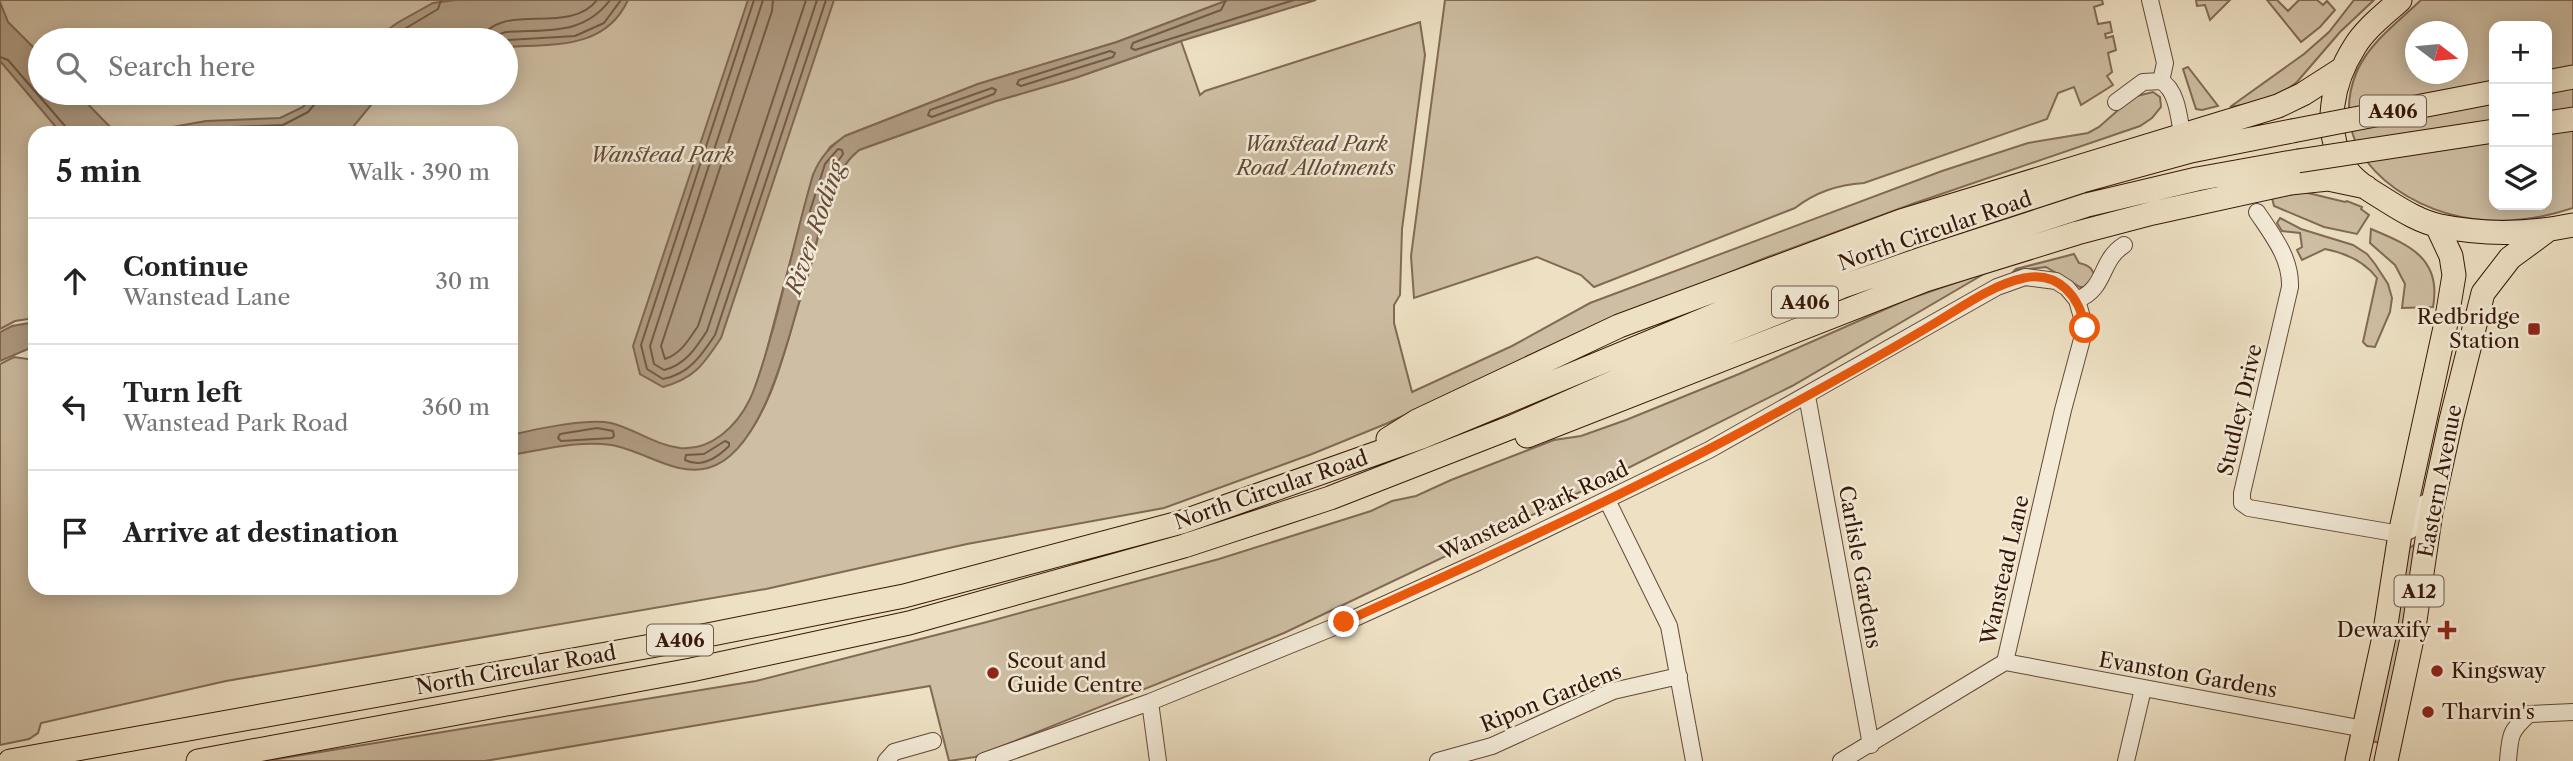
<!DOCTYPE html>
<html lang="en">
<head>
<meta charset="utf-8">
<style>
  :root { --surface:#fff; --page:#f6f6f6; --text:#222; --muted:#767676; --line:#e0e0e0 }
  body { margin:0; font-family:"Libre Caslon Text",serif; background:var(--page); color:var(--text) }
  .controls { position:absolute; right:21px; top:21px; display:grid; overflow:hidden; border-radius:14px; box-shadow:0 4px 18px #0003 }
  .controls button { width:63px; height:63px; display:grid; place-items:center; padding:0; border:0; border-bottom:2px solid var(--line); background:var(--surface); color:var(--text); font:35px sans-serif }
  .compass { position:absolute; left:2405px; top:21px; width:63px; height:63px; border-radius:50%; background:var(--surface); box-shadow:0 4px 18px #0003; rotate:106deg }
  .stop { position:absolute; width:21px; height:21px; margin:-16px; border:5px solid #ea580c; border-radius:50%; background:#fff }
  .stop.end { background:#ea580c; border-color:#fff; box-shadow:0 2px 7px #0008 }
  .list { margin:0; padding:0; list-style:none }
  h2 { display:flex; justify-content:space-between; align-items:center; height:91px; margin:0; padding:0 28px; font-size:30px }
  h2 small { font-size:23px; font-weight:400; color:var(--muted) }
  .list li { display:grid; grid-template-columns:46px 1fr auto; gap:21px; align-items:center; box-sizing:border-box; height:126px; padding:0 28px; border-top:2px solid var(--line) }
  .list b { display:block; font-size:26px; white-space:nowrap }
  .list p { margin:0; font-size:23px; white-space:nowrap; color:var(--muted) }
  .list em { font-size:23px; font-style:normal; color:var(--muted) }
  .icon { flex:none; width:38px; height:38px; fill:none; stroke:currentColor; stroke-width:2; stroke-linecap:round; stroke-linejoin:round }
  .map { position:relative; flex:none; width:2573px; height:761px; overflow:hidden }
  .search { position:absolute; background:var(--surface); box-shadow:0 4px 18px #0003; left:28px; top:28px; width:490px; height:77px; display:flex; align-items:center; gap:18px; box-sizing:border-box; padding:0 24px; border-radius:38px; color:var(--muted); font-size:26px }
  .panel { position:absolute; background:var(--surface); box-shadow:0 4px 18px #0003; left:28px; top:126px; width:490px; height:469px; border-radius:21px }
  .map>svg:first-child { display:block }
  .green { fill:#cebea3; stroke:#826a55; stroke-width:2; fill-rule:evenodd }
  .water { fill:#af9c83; stroke:#7f6751; stroke-width:2 }
  .lines { fill:none; stroke-linecap:round; stroke-linejoin:round }
  .shore { stroke:#725a45; stroke-width:2 }
  .minor-casing { stroke:#644936; stroke-width:18 }
  .highway-casing { stroke:#361707; stroke-width:25 }
  .minor { stroke:#f3ebd8; stroke-width:16 }
  .highway { stroke:#ede0c3; stroke-width:23 }
  .highway-bridge-casing { stroke:#361707; stroke-width:25; stroke-linecap:butt }
  .highway-bridge { stroke:#ede0c3; stroke-width:23 }
  .route { stroke:#ea580c; stroke-width:9 }
  .poi-dot { fill:#8f2418; stroke:#f3ebd8; stroke-width:2.5 }
  .labels { text-anchor:middle; stroke-width:5; stroke-linejoin:round; paint-order:stroke }
  .shield { fill:#f3ebd8; stroke:#6f5746; stroke-width:2 }
  .shield-label { font-size:19px; font-weight:bold; fill:#361707 }
  .park-label { font-size:21px; font-style:italic; fill:#644936; stroke:#f3ebd8 }
  .street-label { font-size:21px; fill:#361707; stroke:#f3ebd8 }
  .poi-label { font-size:21px; fill:#361707; stroke:#f3ebd8; text-anchor:start }
  .water-label { font-size:23px; font-style:italic; fill:#664c39; stroke:#f3ebd8 }
</style>
</head>
<body>
<div class="map">
<svg width="2573" height="761" viewBox="0 0 2573 761">
  <rect width="100%" height="100%" fill="#ede0c3"/>
  <filter id="stains"><feTurbulence type="fractalNoise" baseFrequency=".00286" numOctaves="4"/><feColorMatrix values="0 0 0 0 .2 0 0 0 0 .09 0 0 0 0 .02 0 0 0 .5 -.17"/></filter>
  <radialGradient id="worn" r=".72"><stop offset=".6" stop-color="#630" stop-opacity="0"/><stop offset="1" stop-color="#630" stop-opacity=".3"/></radialGradient>
  <path class="green" d="M0 0H1228L1117 42 978 84 845 136 830 147 813 175 765 357 735 450C770 414 782 360 796 313 801 296 807 279 812 262 822 224 827 176 859 150L996 101 1075 78 1181 41 1200 95 1205 91 1420 22 1425 55 1402 229 1400 295 1394 305V323L1412 392 1512 346 1590 303 1942 171 2028 143 2088 133 2099 127 2133 97 2153 92 2160 97 2161 107 2152 118 2140 126 1915 203 1765 258 1536 353 1388 423 1312 454 1164 508 967 544 766 589 226 681 41 723 38 733 29 739 0 745V364L14 357 35 360V588H511V133H35V318L15 321 0 329ZM40 40H506V93H40Z
    M1445 0H2102L2103 4 2094 7 2098 24 2110 22 2112 32 2105 34 2106 38 2113 36 2116 50 2108 53 2112 72 2107 76 2113 85 2081 105 2074 87 2058 93 2047 119 1864 183C1837 185 1816 192 1795 208L1594 287 1581 275 1537 257 1414 298 1411 256Z
    M2196 0H2230L2210 20 2205 5 2197 6Z
    M2267 0H2277L2288 11 2299 0H2317L2323 5 2327 1 2335 10 2320 27 2301 42Z
    M2354 0H2374L2340 32 2297 82 2284 92 2254 103 2230 107 2304 54 2329 32Z
    M2421 0H2573V208C2540 219 2508 224 2473 219 2402 209 2323 152 2357 71 2370 42 2399 21 2421 0ZM2494 26H2547V205H2494ZM2416 32H2458V74H2416Z
    M2188 67 2218 106 2202 110 2196 109 2183 69Z
    M2304 192 2345 202 2347 201 2362 207 2361 209 2369 215 2357 234 2324 227 2274 206 2272 198Z
    M2280 218 2301 229 2353 245 2367 254 2375 264 2388 284 2392 298 2390 312 2375 347 2367 346 2363 342 2377 278C2365 262 2345 253 2325 249L2302 260 2297 250 2302 247 2300 233 2282 231 2277 223Z
    M2371 229C2409 245 2442 258 2433 307L2402 308 2405 284 2395 265 2370 243Z
    M2074 254 2079 263C2088 265 2093 268 2095 278L2086 287H2080L2046 267 2014 271 2016 269Z
    M1989 271 1792 386 1572 496 1284 633 975 757 949 761 930 686 485 761H265L756 681 983 623 1219 559 1371 511 1392 501 1416 496 1451 480 1554 440 1581 436 1626 420 1739 374 1906 300Z
    M2414 545H2417L2382 743 2370 741 2408 549Z"/>
  <path class="water" d="M456 0H628C605 50 553 44 506 47V40H374L397 23 433 3Z
    M748 0H834L721 338C703 365 695 378 663 387L640 374 633 346Z
    M1228 0H1316L1181 41 1075 78 996 101 859 150C828 175 822 223 812 260 808 276 802 291 798 306 785 351 760 454 708 468 676 477 643 450 611 445 580 440 542 450 511 455V435C535 429 588 418 611 423 635 429 655 445 680 448 711 451 737 426 750 399 760 377 766 352 773 329 787 278 798 226 813 175 820 157 830 147 845 136L978 84 1117 42Z
    M0 2 8 22 40 54V93H77L116 133H61L0 61Z
    M316 93H381L348 133H139L206 121 280 118 303 107Z
    M35 322V346L0 361V332L12 326Z"/>
  <g class="lines">
    <path class="shore" d="M754 0 641 345 647 369 663 379C689 374 701 356 715 335L826 0
      M763 0 650 346 654 364 664 370C685 365 696 348 707 331L817 0
      M773 0 772 11 661 346 665 359C681 354 689 339 698 326L806 0
      M1226 0 1221 10 1133 43 1131 48 1135 50 1294 0
      M386 40 438 9 441 0
      M481 40C499 0 569 37 597 0
      M492 40 497 35 506 32C547 29 583 36 610 0
      M506 40 575 36 604 23 621 0
      M1110 51 1115 53 1113 57 1021 86 1017 84 1019 80Z
      M0 57 8 60 65 126 66 133
      M992 88 996 90 994 94 932 117 928 115 930 110Z
      M176 133 206 128 283 125 308 112 319 99 320 93
      M838 149 842 150 843 154 834 167 816 214 812 215 810 211 825 164Z
      M597 428 613 431 614 436 612 438 561 441 558 438 560 434Z
      M725 441 729 443V446C717 458 701 468 685 460L686 455 704 454Z"/>
    <defs>
      <path id="minor" d="M2150 0 2165 63 2161 81
        M2161 81C2177 90 2179 117 2182 134
        M2116 102 2143 82 2161 81
        M2257 212C2273 236 2291 258 2290 287L2242 493V503L2249 508 2400 534C2418 531 2421 518 2425 503
        M2077 300C2107 288 2099 261 2124 245
        M1807 396 1871 745
        M1607 500 1669 626 1694 761
        M2005 662 2364 729
        M1150 702 1158 761
        M886 761 894 752 933 741
        M984 761 1150 702 1344 623 1478 562 1709 450 1997 287 2025 277 2056 281 2067 288 2077 300 2085 328 2063 410 2005 662 1841 761
        M1438 761 1492 746 1613 691 1679 676
        M2126 761 2143 689
        M2508 761C2510 735 2510 731 2529 714L2573 712"/>
      <path id="highway" d="M2400 0C2385 14 2366 28 2355 46 2332 82 2322 129 2345 167 2354 182 2373 192 2387 201 2403 211 2421 222 2440 226 2484 235 2530 234 2573 225
        M2547 82 2573 77
        M2547 123 2573 119
        M1527 436 1925 280 2077 233 2153 213 2290 183 2328 179 2366 187
        M1388 439 1417 421 1619 326 1901 221 2278 106 2303 94 2342 69
        M10 761 662 644 904 596 1182 522 1422 437 1835 265 1917 235 2082 181 2191 151 2292 131
        M198 761 691 670 909 623 1184 546 1330 498 1512 427 1709 340 1841 287 1927 257 2087 205 2197 179 2298 161
        M2357 761 2384 637 2400 534 2446 323 2454 275 2451 256 2437 226
        M2386 761 2413 634 2431 512 2451 420 2483 293 2510 258 2548 230"/>
    </defs>
    <use href="#minor" class="minor-casing"/>
    <use href="#highway" class="highway-casing"/>
    <use href="#minor" class="minor"/>
    <use href="#highway" class="highway"/>
    <defs>
      <path id="highway-bridge" d="M2292 131 2494 92
        M2298 161 2494 131"/>
    </defs>
    <use href="#highway-bridge" class="highway-bridge-casing"/>
    <use href="#highway-bridge" class="highway-bridge"/>
  </g>
  <g class="lines">
    <path class="route" d="M1344 622C1490 556 1637 490 1778 412 1829 384 1880 356 1930 326 1959 309 1991 285 2024 278 2059 271 2080 297 2085 328"/>
  </g>
  <g class="poi-dot">
    <rect x="2527" y="322" width="14" height="14" rx="3.5"/>
    <path d="M2443.5 619.5h7v7h7v7h-7v7h-7v-7h-7v-7h7z"/>
    <circle cx="2437" cy="671" r="7"/>
    <circle cx="993" cy="673" r="7"/>
    <circle cx="2428" cy="712" r="7"/>
  </g>
  <g class="labels">
    <g class="shield">
      <rect x="2360" y="95.5" width="66" height="31" rx="5"/>
      <rect x="1772" y="286.5" width="66" height="31" rx="5"/>
      <rect x="2394.5" y="575.5" width="49" height="31" rx="5"/>
      <rect x="647" y="624.5" width="66" height="31" rx="5"/>
    </g>
    <g class="shield-label">
      <text x="2393" y="118">A406</text>
      <text x="1805" y="309">A406</text>
      <text x="2419" y="598">A12</text>
      <text x="680" y="647">A406</text>
    </g>
    <g class="park-label">
      <text x="1316" y="151">Wanstead Park<tspan x="1316" dy="24">Road Allotments</tspan></text>
      <text x="662" y="162">Wanstead Park</text>
    </g>
    <g class="street-label">
      <text transform="translate(1935 231) rotate(-19)" y="7">North Circular Road</text>
      <text transform="translate(2240 410) rotate(-77)" y="7">Studley Drive</text>
      <text transform="translate(2440 481) rotate(-79)" y="7">Eastern Avenue</text>
      <text transform="translate(1271 490) rotate(-19)" y="7">North Circular Road</text>
      <text transform="translate(1534 511) rotate(-25)" y="7">Wanstead Park Road</text>
      <text transform="translate(1860 567) rotate(80)" y="7">Carlisle Gardens</text>
      <text transform="translate(2005 570) rotate(-77)" y="7">Wanstead Lane</text>
      <text transform="translate(516 670) rotate(-10)" y="7">North Circular Road</text>
      <text transform="translate(2188 675) rotate(10)" y="7">Evanston Gardens</text>
      <text transform="translate(1551 698) rotate(-22)" y="7">Ripon Gardens</text>
    </g>
    <g class="poi-label">
      <text x="2520" y="324" text-anchor="end">Redbridge<tspan x="2520" dy="24">Station</tspan></text>
      <text x="2431" y="637" text-anchor="end">Dewaxify</text>
      <text x="1007" y="668">Scout and<tspan x="1007" dy="24">Guide Centre</tspan></text>
      <text x="2451" y="678">Kingsway</text>
      <text x="2442" y="719">Tharvin's</text>
    </g>
    <g class="water-label">
      <text transform="translate(815 228) rotate(-71)" y="8">River Roding</text>
    </g>
  </g>
  <rect width="100%" height="100%" filter="url(#stains)"/>
  <rect width="100%" height="100%" fill="url(#worn)"/>
</svg>
<div class="controls">
<button>+</button>
<button>−</button>
<button><svg class="icon" aria-label="layers" viewBox="0 0 24 24"><path d="M12 4l9 5-9 5-9-5zM3 14l9 5 9-5"/></svg></button>
</div>
<svg class="compass" viewBox="-18 -18 36 36"><path d="M0-13l5 13h-10z" fill="#e53935"/><path d="M0 13l5-13h-10z" fill="#767676"/></svg>
<div class="stop" style="left:2085px;top:328px"></div>
<div class="stop end" style="left:1344px;top:622px"></div>
<div class="search"><svg class="icon" aria-label="search" viewBox="0 0 24 24"><circle cx="10" cy="10" r="6"/><path d="M15 15l6 6"/></svg>Search here</div>
<section class="panel">
<h2>5 min<small>Walk · 390 m</small></h2>
<ul class="list">
<li><svg class="icon" aria-label="ahead" viewBox="0 0 24 24"><path d="M12 20V5M6 11l6-6 6 6"/></svg><div><b>Continue</b><p>Wanstead Lane</p></div><em>30 m</em></li>
<li><svg class="icon" aria-label="left" viewBox="0 0 24 24"><path d="M17 20v-9H6M10 6l-5 5 5 5"/></svg><div><b>Turn left</b><p>Wanstead Park Road</p></div><em>360 m</em></li>
<li><svg class="icon" aria-label="arrive" viewBox="0 0 24 24"><path d="M6 21V4h12l-3 4 3 4H6"/></svg><div><b>Arrive at destination</b></div></li>
</ul>
</section>
</div>
</body>
</html>
